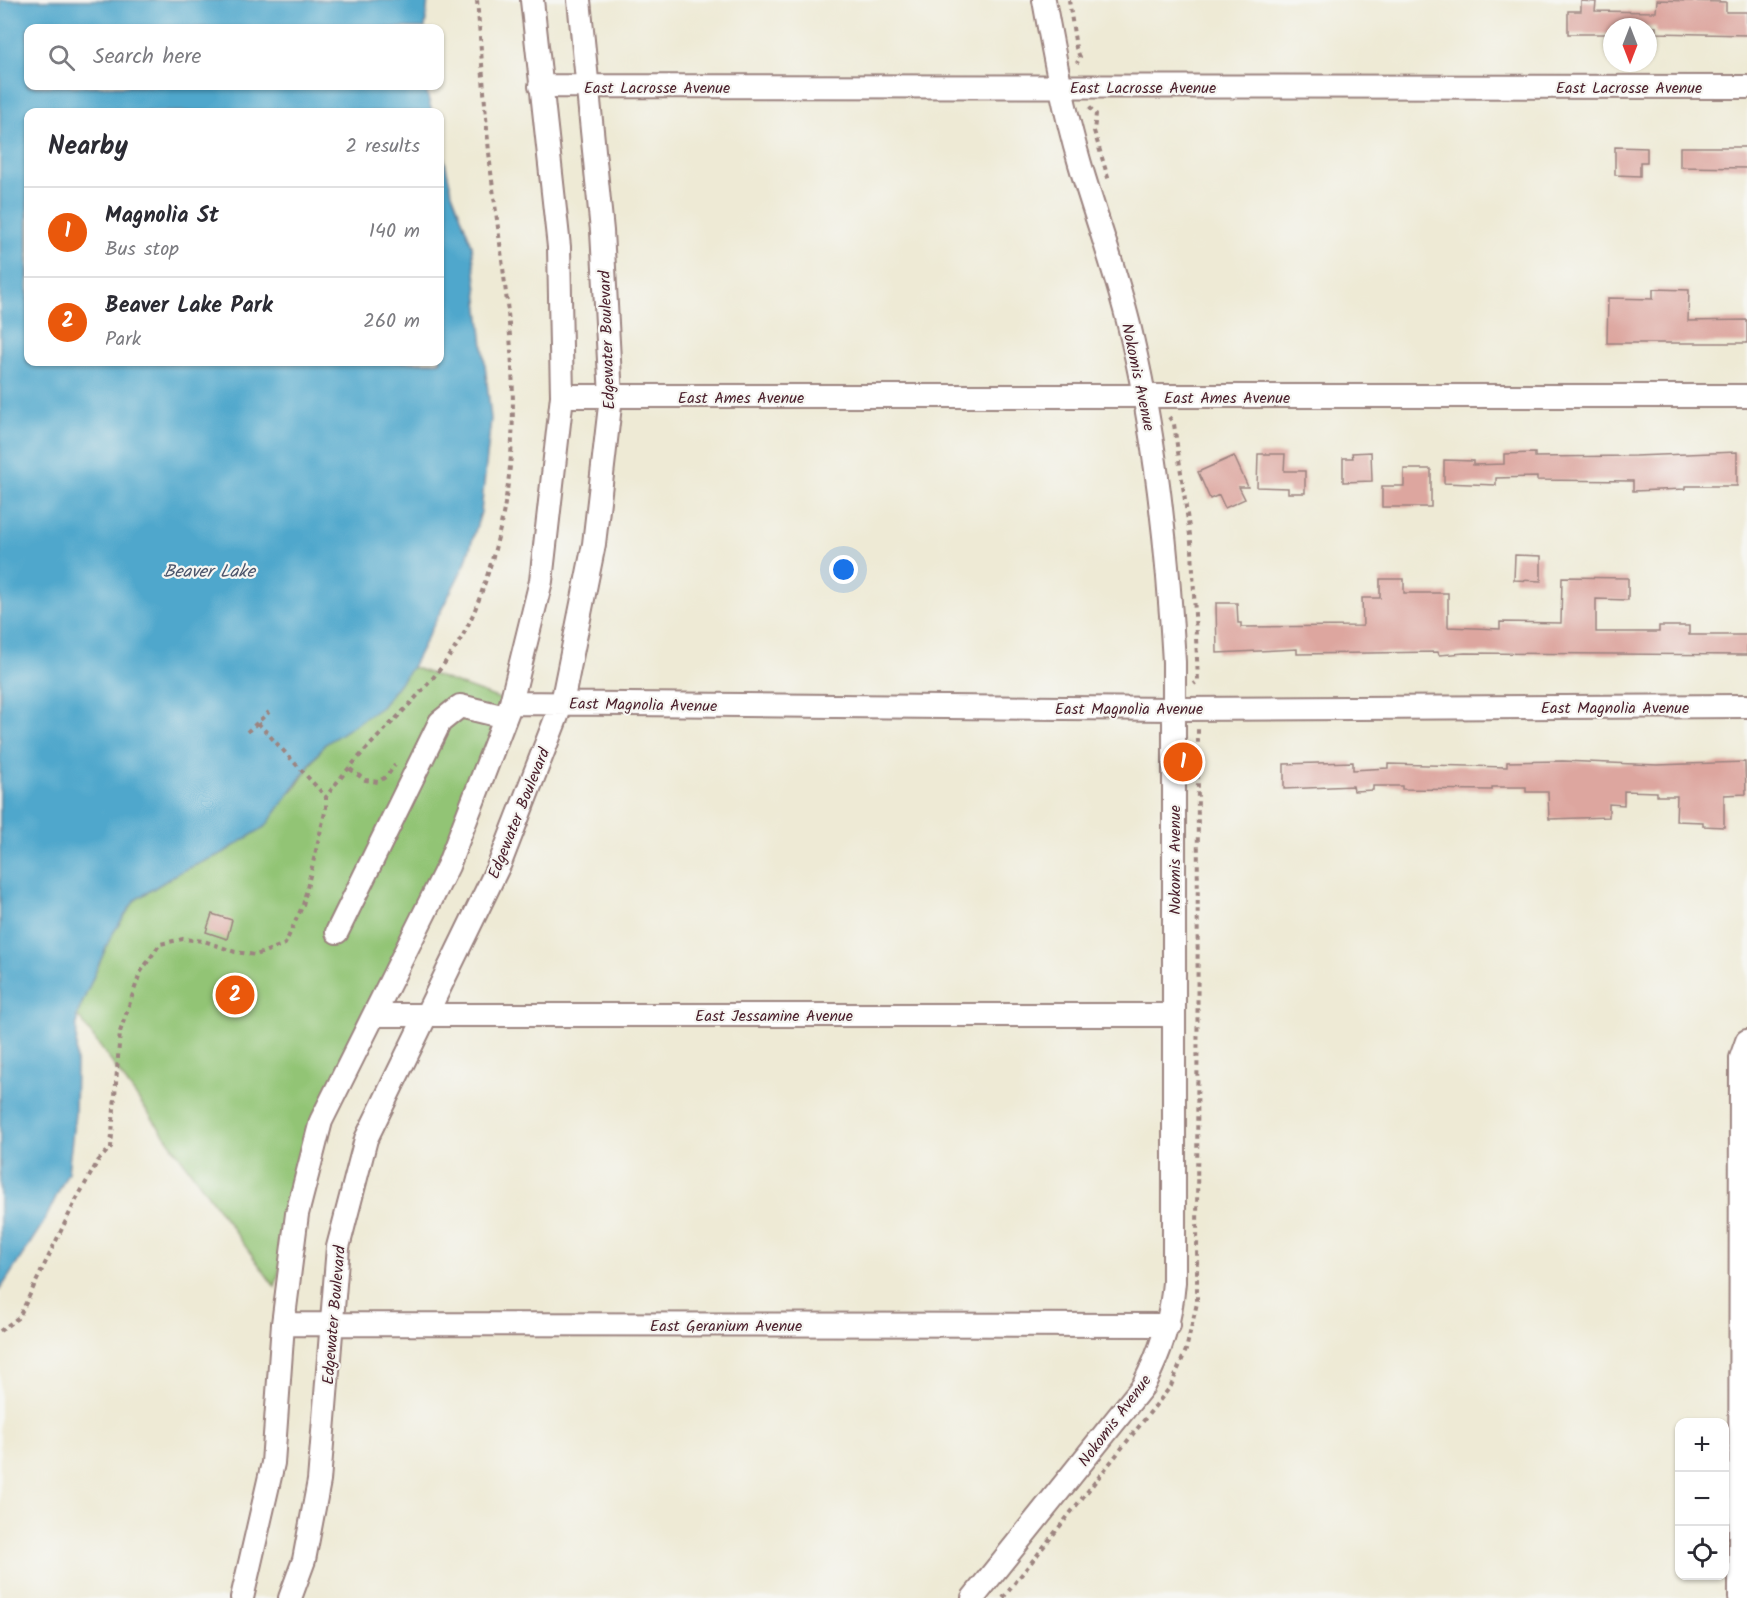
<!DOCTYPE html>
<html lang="en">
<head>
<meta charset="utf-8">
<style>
  :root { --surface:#fff; --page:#f7f7f7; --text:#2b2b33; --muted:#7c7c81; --line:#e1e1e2; --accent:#ea580c }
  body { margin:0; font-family:Kalam,sans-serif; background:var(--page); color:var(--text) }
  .controls { position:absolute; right:18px; bottom:18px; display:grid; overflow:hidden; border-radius:12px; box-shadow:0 2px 4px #0004 }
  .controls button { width:54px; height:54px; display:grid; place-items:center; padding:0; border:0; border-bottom:2px solid var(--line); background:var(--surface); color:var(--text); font:30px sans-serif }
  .compass { position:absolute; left:1603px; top:18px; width:54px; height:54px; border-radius:50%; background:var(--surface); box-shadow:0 2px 4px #0004; rotate:180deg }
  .you { position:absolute; left:844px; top:570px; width:21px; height:21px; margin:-15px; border:4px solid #fff; border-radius:50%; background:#1a73e8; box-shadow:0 0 0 9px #1a73e833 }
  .badge { display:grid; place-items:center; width:39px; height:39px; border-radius:50%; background:var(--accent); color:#fff; font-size:20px; font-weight:700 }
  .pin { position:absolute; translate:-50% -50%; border:3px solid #fff; box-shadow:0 2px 6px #0006 }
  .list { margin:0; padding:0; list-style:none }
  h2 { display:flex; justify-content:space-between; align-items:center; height:78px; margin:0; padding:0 24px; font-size:26px }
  h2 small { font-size:20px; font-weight:400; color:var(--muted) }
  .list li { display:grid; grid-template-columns:39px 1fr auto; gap:18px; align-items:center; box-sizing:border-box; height:90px; padding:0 24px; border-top:2px solid var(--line) }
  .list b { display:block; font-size:22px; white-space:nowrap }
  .list p { margin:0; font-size:20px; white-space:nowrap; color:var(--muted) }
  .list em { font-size:20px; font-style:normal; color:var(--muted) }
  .icon { flex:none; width:33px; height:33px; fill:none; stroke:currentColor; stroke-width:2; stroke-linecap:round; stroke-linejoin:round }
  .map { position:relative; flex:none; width:1747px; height:1598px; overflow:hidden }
  .search { position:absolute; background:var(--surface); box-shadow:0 2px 4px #0004; left:24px; top:24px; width:420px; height:66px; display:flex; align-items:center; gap:15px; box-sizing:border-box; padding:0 21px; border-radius:12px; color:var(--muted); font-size:22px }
  .panel { position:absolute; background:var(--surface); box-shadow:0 2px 4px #0004; left:24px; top:108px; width:420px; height:258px; border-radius:12px }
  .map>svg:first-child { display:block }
  .green { fill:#92c474; stroke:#6e7250; stroke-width:1.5 }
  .water { fill:#4fa7cc; stroke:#4c637c; stroke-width:1.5 }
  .building { fill:#dda69f }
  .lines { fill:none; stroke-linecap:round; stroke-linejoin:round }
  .minor-casing { stroke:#9c8480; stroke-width:26 }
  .path { stroke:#9c8480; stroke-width:4; stroke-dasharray:4.5 4.5; stroke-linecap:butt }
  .minor { stroke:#fff; stroke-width:22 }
  .labels { text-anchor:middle; stroke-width:4.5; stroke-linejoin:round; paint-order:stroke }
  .street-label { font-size:16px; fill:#4a1f2b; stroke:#f6f6f2 }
  .water-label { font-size:18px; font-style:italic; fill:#4c556b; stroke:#f6f6f2 }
</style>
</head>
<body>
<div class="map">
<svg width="1747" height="1598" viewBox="0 0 1747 1598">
  <rect width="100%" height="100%" fill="#f6f6f2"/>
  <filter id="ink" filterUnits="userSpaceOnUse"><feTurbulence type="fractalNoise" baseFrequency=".0167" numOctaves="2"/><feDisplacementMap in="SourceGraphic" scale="12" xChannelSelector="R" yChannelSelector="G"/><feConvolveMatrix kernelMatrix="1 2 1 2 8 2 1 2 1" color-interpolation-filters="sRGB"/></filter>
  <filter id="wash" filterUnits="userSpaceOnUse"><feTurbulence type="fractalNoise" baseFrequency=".008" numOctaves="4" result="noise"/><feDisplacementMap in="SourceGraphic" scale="24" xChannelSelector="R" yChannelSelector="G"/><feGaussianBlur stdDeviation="1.35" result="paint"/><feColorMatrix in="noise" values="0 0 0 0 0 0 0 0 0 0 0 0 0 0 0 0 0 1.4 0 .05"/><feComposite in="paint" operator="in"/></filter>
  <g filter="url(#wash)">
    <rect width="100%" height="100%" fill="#eeead5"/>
    <path class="green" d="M412 667 511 703 321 1121 275 1287 77 1015 111 936 135 900 180 872 223 853 295 788 324 745 381 707Z"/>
    <path class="water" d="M0 0H428L425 28H28V86H425L432 112H28V362H440V141L452 193 472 245 491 419 481 512 465 564 412 667 381 707 324 745 266 826 223 853 180 872 135 900 111 936 77 1015 75 1114 68 1172 44 1222 0 1290Z"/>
    <g id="blocks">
      <path class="building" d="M1657 0 1726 2V12H1747V35L1656 33V27H1612V34H1568V11H1581V1L1596 2 1595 11 1656 12Z
        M1615 147 1647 148V162H1640V176L1615 175Z
        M1680 147H1747V168L1680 167Z
        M1653 289 1689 290 1688 321 1747 320V343H1607L1608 298 1653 299Z
        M1371 452 1372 481 1343 482V458H1353L1352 453Z
        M1737 452V486H1685V489L1633 491V481L1537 480V477L1496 478V485L1444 483V460L1473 461V465L1504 464V454L1535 453V457L1635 456Z
        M1258 454H1285L1284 471H1305V493H1288V488L1257 487Z
        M1234 456 1248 487H1239L1245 499 1225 508 1219 495 1210 499 1198 472Z
        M1404 469H1431V507H1382V486H1404Z
        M1515 555 1541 556V581L1514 580Z
        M1562 577 1628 578V600L1596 599V632H1659V626H1689V635H1747V655L1465 653 1439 655 1438 652 1297 654V649L1217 653 1216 603H1237L1238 623H1241V627L1363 626 1362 598H1380V579H1404V593H1448V627L1500 629V622L1561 623Z
        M1563 761 1657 765 1745 762 1746 794 1724 795V827L1703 826V822L1676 821 1677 796H1657V792L1624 791V805L1609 804V817L1549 819 1548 792H1526V787H1492V790L1402 789V786H1373V790L1354 791 1353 786 1284 789V764L1353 762V770L1388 768V764L1507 767V762Z
        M212 914 232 920 227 939 206 932Z"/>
    </g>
  </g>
  <g filter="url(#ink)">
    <use href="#blocks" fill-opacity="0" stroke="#9c8480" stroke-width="1.5"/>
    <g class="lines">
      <defs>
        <path id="minor" d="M540 86 1747 87
          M562 396H1747
          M511 703 1174 709 1747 706
          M337 932 440 722 460 706 505 717
          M375 1015H1174
          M283 1324 1169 1325
          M242 1598 273 1463 283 1324 297 1214 321 1121 448 866 511 703 541 581 562 396 559 247 532 0
          M290 1598 304 1560 319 1481 338 1247 366 1139 500 863 562 703 594 544 611 397 602 231 579 0
          M973 1598 1143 1386C1161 1351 1171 1320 1174 1282V662C1168 553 1157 445 1132 338 1119 279 1097 222 1080 164 1064 110 1054 55 1044 0
          M1740 1598 1741 1058 1747 1041"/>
      </defs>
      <use href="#minor" class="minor-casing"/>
      <path class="path" d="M1069 0 1076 48 1080 57 1077 63
        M1089 107 1096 114 1094 131 1109 181
        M1169 417 1174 424 1192 549 1198 681 1194 684
        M258 723 326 797
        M247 732 269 712
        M350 769 365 780 378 782 387 776 395 765
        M0 1331 19 1317 75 1202 98 1161 111 1147 120 1032 140 973 160 944 183 939 204 941 235 952 256 955 285 944 303 905 326 808V797C367 739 428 697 463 635 475 613 484 587 491 563 531 431 507 305 491 172 485 115 482 57 477 0
        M1003 1598 1171 1386 1186 1350 1197 1303 1198 729"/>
      <use href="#minor" class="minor"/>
    </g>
  </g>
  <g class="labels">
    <g class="street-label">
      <text x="657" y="93">East Lacrosse Avenue</text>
      <text x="1143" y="93">East Lacrosse Avenue</text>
      <text x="1629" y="93">East Lacrosse Avenue</text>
      <text transform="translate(606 340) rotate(-92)" y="6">Edgewater Boulevard</text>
      <text transform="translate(1139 377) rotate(78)" y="6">Nokomis Avenue</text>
      <text x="741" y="403">East Ames Avenue</text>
      <text x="1227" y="403">East Ames Avenue</text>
      <text transform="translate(643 704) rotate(1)" y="6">East Magnolia Avenue</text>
      <text x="1615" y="713">East Magnolia Avenue</text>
      <text x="1129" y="714">East Magnolia Avenue</text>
      <text transform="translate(518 813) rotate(-68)" y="6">Edgewater Boulevard</text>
      <text transform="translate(1174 860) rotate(-90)" y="6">Nokomis Avenue</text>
      <text x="774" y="1021">East Jessamine Avenue</text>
      <text transform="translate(333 1315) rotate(-85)" y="6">Edgewater Boulevard</text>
      <text x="726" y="1331">East Geranium Avenue</text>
      <text transform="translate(1114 1420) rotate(-53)" y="6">Nokomis Avenue</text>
    </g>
    <g class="water-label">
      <text x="209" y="577">Beaver Lake</text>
    </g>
  </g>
</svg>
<div class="controls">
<button>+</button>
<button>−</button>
<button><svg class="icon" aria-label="locate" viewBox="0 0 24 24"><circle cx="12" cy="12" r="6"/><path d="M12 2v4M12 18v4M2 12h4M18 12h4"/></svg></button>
</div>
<svg class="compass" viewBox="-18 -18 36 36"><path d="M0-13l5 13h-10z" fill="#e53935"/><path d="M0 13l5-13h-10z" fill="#7c7c81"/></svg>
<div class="you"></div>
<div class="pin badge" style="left:1183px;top:762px">1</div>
<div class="pin badge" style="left:235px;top:995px">2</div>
<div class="search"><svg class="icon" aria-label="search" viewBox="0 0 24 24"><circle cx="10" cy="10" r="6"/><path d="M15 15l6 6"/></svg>Search here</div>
<section class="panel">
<h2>Nearby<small>2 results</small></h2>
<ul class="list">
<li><span class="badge">1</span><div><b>Magnolia St</b><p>Bus stop</p></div><em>140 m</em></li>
<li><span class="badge">2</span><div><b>Beaver Lake Park</b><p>Park</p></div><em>260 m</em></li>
</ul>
</section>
</div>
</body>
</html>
